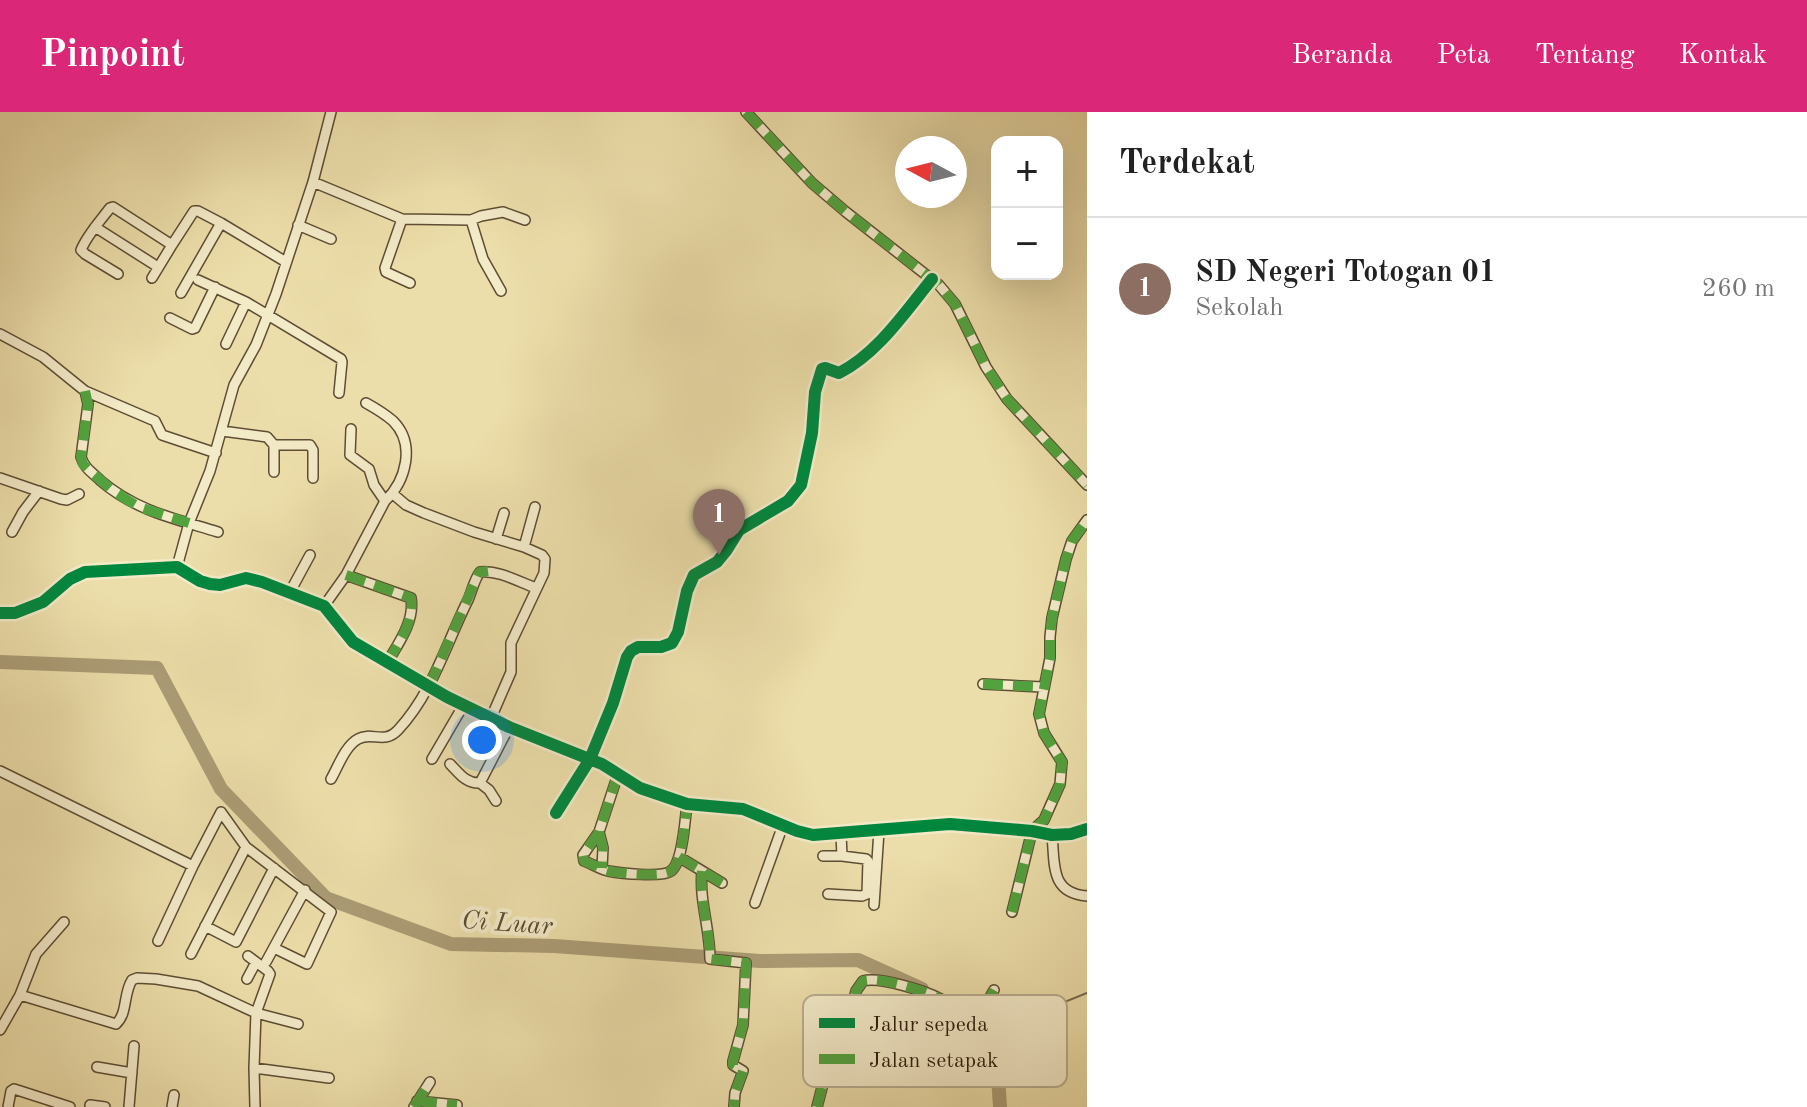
<!DOCTYPE html>
<html lang="id">
<head>
<meta charset="utf-8">
<style>
  :root { --surface:#fff; --page:#f6f6f6; --text:#222; --muted:#767676; --line:#e0e0e0; --accent:#db2777 }
  body { margin:0; font-family:"Old Standard TT",serif; background:var(--page); color:var(--text) }
  .controls { position:absolute; right:24px; top:24px; display:grid; overflow:hidden; border-radius:16px; box-shadow:0 8px 32px #0002 }
  .controls button { width:72px; height:72px; display:grid; place-items:center; padding:0; border:0; border-bottom:2px solid var(--line); background:var(--surface); color:var(--text); font:40px sans-serif }
  .compass { position:absolute; left:895px; top:24px; width:72px; height:72px; border-radius:50%; background:var(--surface); box-shadow:0 8px 32px #0002; rotate:277deg }
  .you { position:absolute; left:482px; top:628px; width:28px; height:28px; margin:-20px; border:6px solid #fff; border-radius:50%; background:#1a73e8; box-shadow:0 0 0 12px #1a73e833 }
  .badge { display:grid; place-items:center; width:52px; height:52px; border-radius:50%; background:var(--accent); color:#fff; font-size:26px; font-weight:700 }
  .pin { position:absolute; translate:-50% -66px; filter:drop-shadow(0 2px 4px #0008) }
  .pin::after { content:''; position:absolute; top:42px; width:28px; height:24px; background:inherit; clip-path:polygon(0 0,100% 0,50% 100%) }
  .list { margin:0; padding:0; list-style:none }
  h2 { display:flex; justify-content:space-between; align-items:center; height:104px; margin:0; padding:0 32px; font-size:34px }
  h2 small { font-size:26px; font-weight:400; color:var(--muted) }
  .list li { display:grid; grid-template-columns:52px 1fr auto; gap:24px; align-items:center; box-sizing:border-box; height:144px; padding:0 32px; border-top:2px solid var(--line) }
  .list b { display:block; font-size:30px; white-space:nowrap }
  .list p { margin:0; font-size:26px; white-space:nowrap; color:var(--muted) }
  .list em { font-size:26px; font-style:normal; color:var(--muted) }
  .map { position:relative; flex:none; width:1087px; height:995px; overflow:hidden }
  header { display:flex; align-items:center; gap:48px; box-sizing:border-box; height:112px; padding:0 40px; background:var(--accent); color:#fff }
  header strong { font-size:38px }
  nav { display:flex; gap:44px; margin-inline-start:auto; font-size:28px }
  main { display:flex }
  aside { flex:1; background:var(--surface) }
  .map>svg:first-child { display:block }
  .lines { fill:none; stroke-linecap:round; stroke-linejoin:round }
  .stream { stroke:#79694b; stroke-width:2 }
  .river { stroke:#ab9c75; stroke-width:14 }
  .street-casing { stroke:#5d4d34; stroke-width:12 }
  .secondary-casing { stroke:#2d1d0d; stroke-width:15 }
  .street { stroke:#f3eac8; stroke-width:9 }
  .secondary { stroke:#f3eac8; stroke-width:12 }
  .quiet { stroke:#52a23e; stroke-width:10; stroke-dasharray:20 10; stroke-linecap:butt }
  .cycleway-casing { stroke:#f3eac8; stroke-width:17 }
  .cycleway { stroke:#00873e; stroke-width:12 }
  .labels { text-anchor:middle; stroke-width:8; stroke-linejoin:round; paint-order:stroke }
  .water-label { font-size:26px; font-style:italic; fill:#594931; stroke:#f3eac8 }
  .key { fill:#f3eac8; stroke:#b8ac90; stroke-width:2 }
  .key-label { font-size:22px; fill:#2d1d0d }
</style>
</head>
<body>
<header>
<strong>Pinpoint</strong>
<nav><a>Beranda</a><a>Peta</a><a>Tentang</a><a>Kontak</a></nav>
</header>
<main>
<div class="map">
<svg width="1087" height="995" viewBox="0 0 1087 995">
  <rect width="100%" height="100%" fill="#ecdeaa"/>
  <filter id="stains"><feTurbulence type="fractalNoise" baseFrequency=".0025" numOctaves="4"/><feColorMatrix values="0 0 0 0 .2 0 0 0 0 .09 0 0 0 0 .02 0 0 0 .5 -.17"/></filter>
  <radialGradient id="worn" r=".72"><stop offset=".6" stop-color="#630" stop-opacity="0"/><stop offset="1" stop-color="#630" stop-opacity=".3"/></radialGradient>
  <g class="lines">
    <path class="stream" d="M995 918 1087 881"/>
    <path class="river" d="M0 550 157 556 221 677 326 786 451 832 554 834 760 849 858 848 922 877
      M959 894 995 918 1000 995"/>
    <defs>
      <path id="street" d="M746 0 812 71 846 100 939 173 955 192 986 255 1007 287 1087 373
        M313 70 402 107 471 108 481 104 503 100 525 108
        M402 107 385 156 386 160 410 171
        M471 108 483 147 501 179
        M298 113 331 127
        M95 115 158 155
        M118 162 85 142 81 138C87 123 100 109 110 96L113 95 172 133 194 99H198L221 111 286 150
        M152 166 172 133
        M198 168 246 190 341 247 342 250 339 281
        M181 181 221 111
        M170 206 192 217 195 216 215 175
        M0 222 43 245 85 279 155 309 162 323 216 341
        M226 232 246 190
        M85 279 88 292 81 345C84 356 93 361 101 369 136 399 176 407 218 420
        M351 317 350 343 369 357 374 373 385 389
        M222 319 267 325 274 333H310L313 338V366
        M274 360V333
        M0 366 61 387 67 388 79 382
        M393 382 406 393 424 401 474 420 524 435 542 443 545 447 544 461 511 531V560L491 606
        M12 420 23 400 39 379
        M496 427 504 401
        M524 435 535 395
        M177 455 189 411 210 359 234 273 256 233 276 182 313 70 331 0
        M346 463 411 486C415 509 398 532 387 551
        M290 480 310 443
        M324 494 346 463 385 389C406 369 416 332 393 309 385 302 375 296 366 291
        M983 572 1043 575
        M432 647 463 594
        M450 652C459 661 466 672 480 671L509 615
        M0 659 193 754 221 700 246 735 331 800 307 852 274 836
        M618 662 599 720 583 743 584 749C592 752 600 757 608 759 619 761 662 766 671 759 683 750 685 707 687 692
        M331 667C338 655 345 634 358 627 372 619 384 633 398 618 432 582 446 532 468 488 472 479 474 468 480 460 499 458 519 470 536 476
        M480 671 489 678 496 689
        M556 701 590 647 613 591 627 545 631 539 638 535H661L672 531 678 520 687 479 694 463 717 450 726 439 739 418 788 389 801 373 812 321 815 280 822 257 825 256 839 261C878 241 905 200 932 167
        M599 720 603 736 602 756
        M1052 723C1055 753 1050 781 1087 784
        M823 744H842
        M679 745 722 771
        M702 759C699 788 710 817 710 847L746 851 743 913 733 949V953L743 959 735 981 734 995
        M828 782 862 784 867 782 868 749 866 747 842 744 841 722
        M755 791 783 713
        M874 793 879 719
        M1012 800 1032 719 1044 708 1060 672 1062 650 1044 621 1039 602 1050 546V525L1052 506 1066 447 1072 429 1087 408
        M205 814 236 830 274 756
        M158 829 193 754
        M191 842 246 735
        M248 844 268 859 270 862 256 901 254 956 255 995
        M266 850 305 778
        M247 867 256 850
        M20 883 116 912C128 901 123 882 132 868L137 866 156 867 198 874 256 901 298 912
        M0 918 20 883 36 842 64 810
        M938 940 945 925 950 892
        M97 955 132 961
        M254 956 329 966
        M417 989 457 993
        M90 993 105 995
        M8 995 11 979 14 977 70 995
        M129 995 134 934
        M172 995 174 983
        M414 995 430 970
        M817 995 825 964 840 941 856 879 863 869C879 864 925 879 941 887 949 891 959 902 968 902 983 902 988 889 994 878"/>
      <path id="secondary" d="M0 501H15L43 490 70 467 85 460 177 455 200 469 210 472 220 473 246 466 262 470 324 494 353 530 447 585 509 615 602 652 640 676 687 692 743 697 797 719 813 723 950 712 1032 719 1052 723 1071 722 1087 717"/>
    </defs>
    <use href="#street" class="street-casing"/>
    <use href="#secondary" class="secondary-casing"/>
    <use href="#street" class="street"/>
    <use href="#secondary" class="secondary"/>
    <path class="quiet" d="M746 0 812 71 846 100 939 173 955 192 986 255 1007 287 1087 373
      M85 279 88 292 81 345 83 352 89 358 112 378 129 389 139 395 189 411
      M346 463 411 486C415 509 398 532 387 551
      M983 572 1043 575
      M429 574 478 463 480 460 488 459
      M618 662 599 720 583 743 584 749C592 752 600 757 608 759 619 761 662 766 671 759 683 750 685 707 687 692
      M599 720 603 736 602 756
      M679 745 722 771
      M702 759C699 788 710 817 710 847L746 851 743 913 733 949V953L743 959 735 981 734 995
      M1012 800 1032 719 1044 708 1060 672 1062 650 1044 621 1039 602 1050 546V525L1052 506 1066 447 1072 429 1087 408
      M938 940 945 925 950 892
      M417 989 457 993
      M414 995 430 970
      M817 995 825 964 840 941 856 879 863 869C879 864 925 879 941 887 949 891 959 902 968 902 983 902 988 889 994 878"/>
    <defs>
      <path id="cycleway" d="M0 501H15L43 490 70 467 85 460 177 455 200 469 210 472 220 473 246 466 262 470 324 494 353 530 447 585 509 615 602 652 640 676 687 692 743 697 797 719 813 723 950 712 1032 719 1052 723 1071 722 1087 717
        M556 701 590 647 613 591 627 545 631 539 638 535H661L672 531 678 520 687 479 694 463 717 450 726 439 739 418 788 389 801 373 812 321 815 280 822 257 825 256 839 261C878 241 905 200 932 167"/>
    </defs>
    <use href="#cycleway" class="cycleway-casing"/>
    <use href="#cycleway" class="cycleway"/>
  </g>
  <g class="labels">
    <g class="water-label">
      <text transform="translate(507 810) rotate(4)" y="9">Ci Luar</text>
    </g>
  </g>
  <rect x="803" y="883" width="264" height="92" rx="12" class="key"/>
  <rect x="819" y="906" width="36" height="10" fill="#00873e"/>
  <rect x="819" y="942" width="36" height="10" fill="#52a23e"/>
  <g class="key-label">
    <text x="869" y="919">Jalur sepeda</text>
    <text x="869" y="955">Jalan setapak</text>
  </g>
  <rect width="100%" height="100%" filter="url(#stains)"/>
  <rect width="100%" height="100%" fill="url(#worn)"/>
</svg>
<div class="controls">
<button>+</button>
<button>−</button>
</div>
<svg class="compass" viewBox="-18 -18 36 36"><path d="M0-13l5 13h-10z" fill="#e53935"/><path d="M0 13l5-13h-10z" fill="#767676"/></svg>
<div class="you"></div>
<div class="pin badge" style="left:719px;top:443px;background:#8d6e63">1</div>
</div>
<aside>
<h2>Terdekat<small></small></h2>
<ul class="list">
<li><span class="badge" style="background:#8d6e63">1</span><div><b>SD Negeri Totogan 01</b><p>Sekolah</p></div><em>260 m</em></li>
</ul>
</aside>
</main>
</body>
</html>
